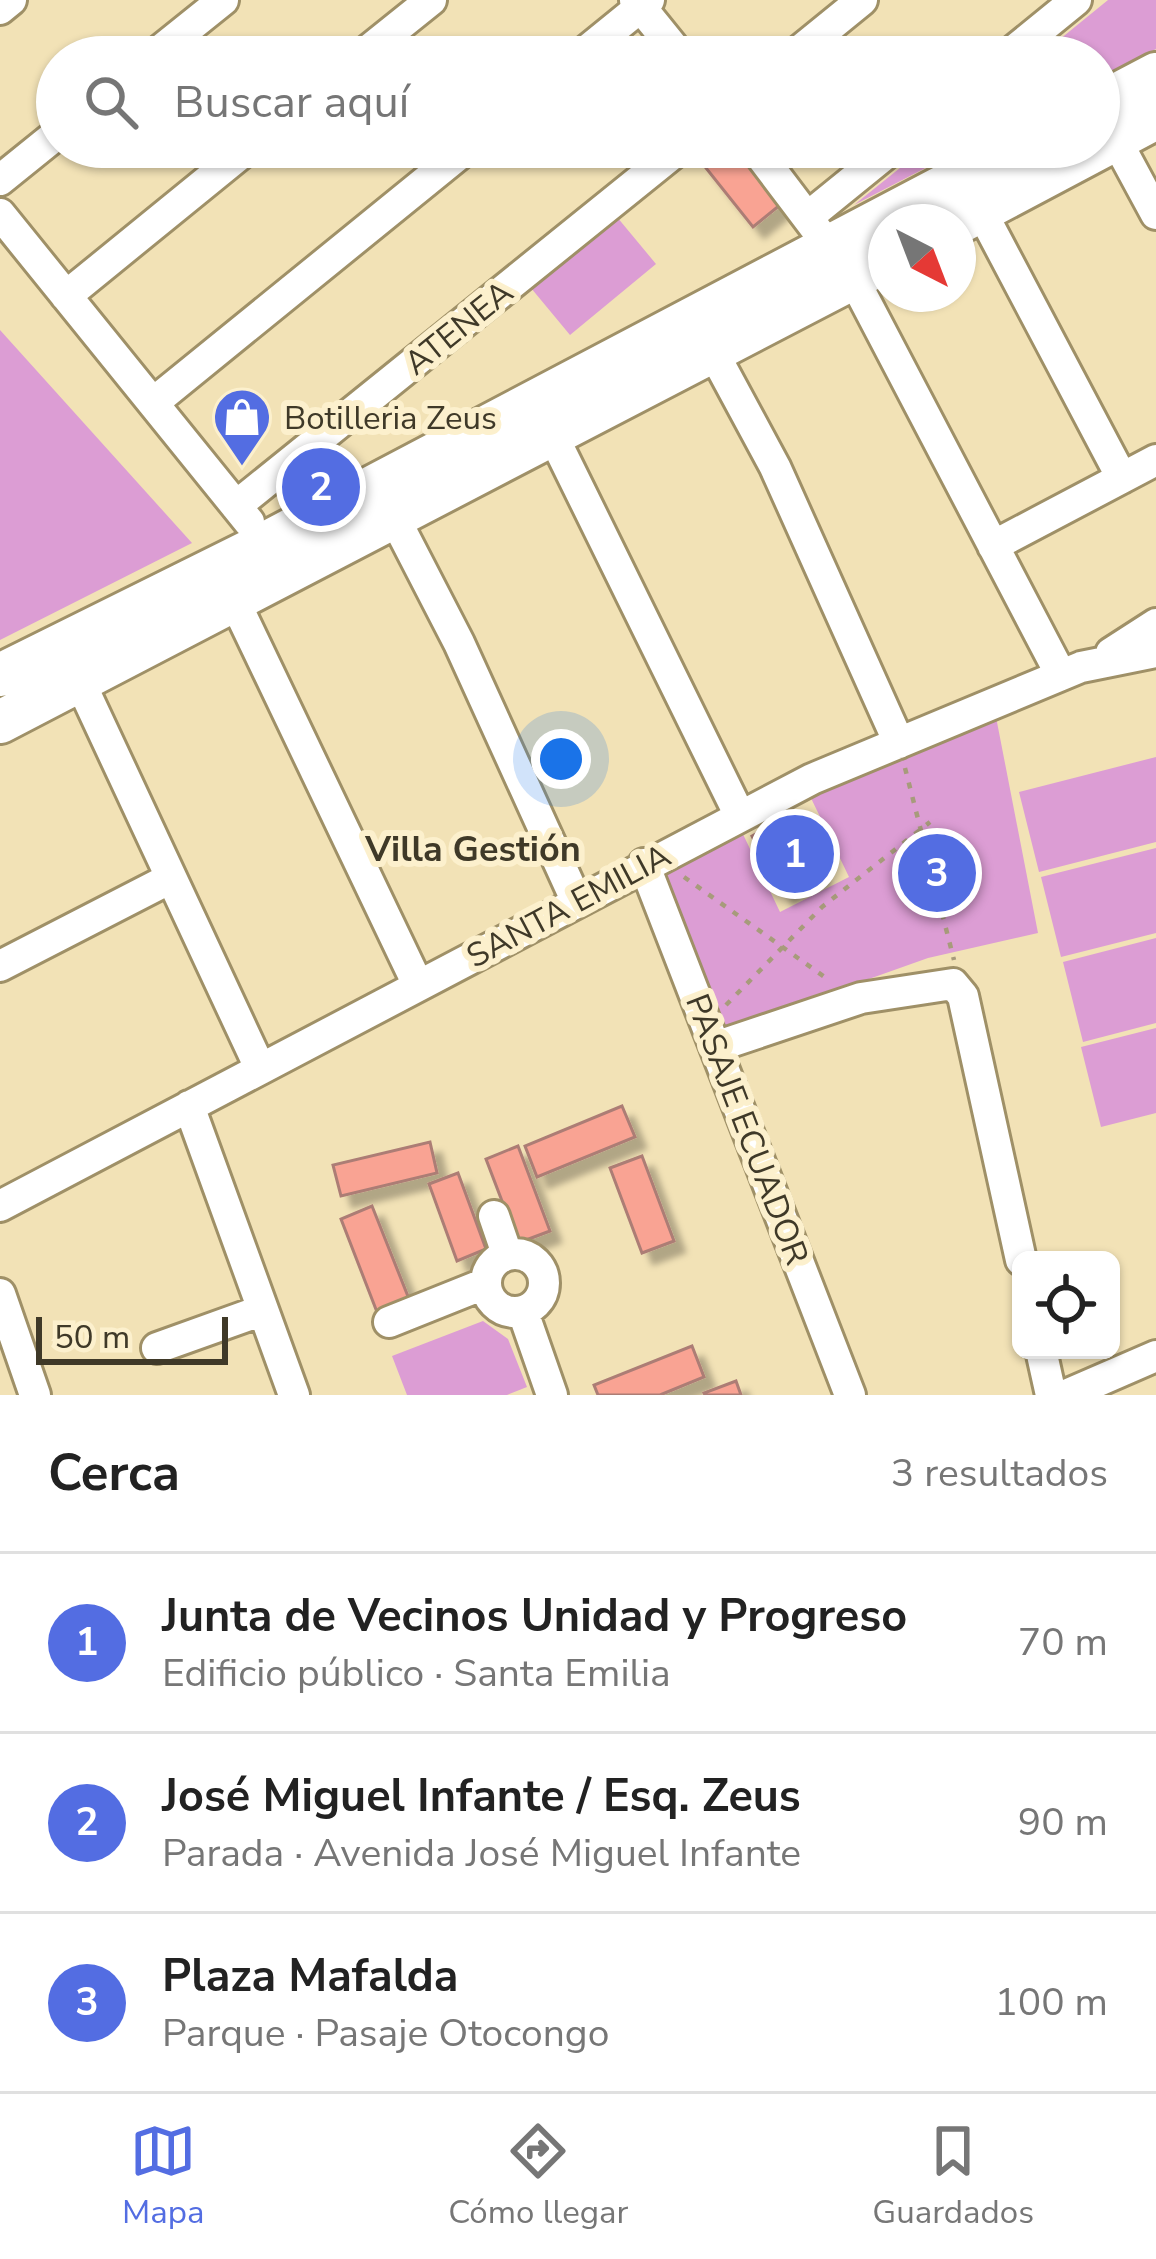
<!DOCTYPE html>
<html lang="es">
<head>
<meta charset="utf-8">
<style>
  :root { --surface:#fff; --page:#f2f2f2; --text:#222; --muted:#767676; --line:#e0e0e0; --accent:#536de2 }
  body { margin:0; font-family:"Nunito Sans",sans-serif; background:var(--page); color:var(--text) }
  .controls { position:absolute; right:36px; bottom:36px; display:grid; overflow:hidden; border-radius:18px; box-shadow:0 3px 9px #0004 }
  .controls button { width:108px; height:108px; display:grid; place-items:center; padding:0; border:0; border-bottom:3px solid var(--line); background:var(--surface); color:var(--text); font:60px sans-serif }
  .compass { position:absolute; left:868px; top:204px; width:108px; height:108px; border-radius:50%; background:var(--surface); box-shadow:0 3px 9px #0004; rotate:138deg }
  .scale { position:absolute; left:36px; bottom:30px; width:192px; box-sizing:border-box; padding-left:12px; border:6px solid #3f3928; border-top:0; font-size:33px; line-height:42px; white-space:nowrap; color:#3f3928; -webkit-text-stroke:9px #fcf0cd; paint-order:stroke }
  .you { position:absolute; left:561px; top:759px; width:42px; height:42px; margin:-30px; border:9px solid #fff; border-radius:50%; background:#1a73e8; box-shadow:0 0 0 18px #1a73e833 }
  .badge { display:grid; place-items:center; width:78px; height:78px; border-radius:50%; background:var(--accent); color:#fff; font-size:39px; font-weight:700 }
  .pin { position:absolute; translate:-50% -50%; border:6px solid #fff; box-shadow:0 3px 12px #0006 }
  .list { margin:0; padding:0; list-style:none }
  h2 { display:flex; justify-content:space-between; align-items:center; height:156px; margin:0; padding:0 48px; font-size:51px }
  h2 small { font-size:39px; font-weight:400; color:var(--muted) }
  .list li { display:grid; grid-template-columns:78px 1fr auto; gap:36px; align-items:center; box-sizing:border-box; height:180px; padding:0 48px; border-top:3px solid var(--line) }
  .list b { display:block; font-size:45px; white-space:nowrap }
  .list p { margin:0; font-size:39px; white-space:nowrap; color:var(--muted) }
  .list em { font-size:39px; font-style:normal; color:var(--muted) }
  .icon { flex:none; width:66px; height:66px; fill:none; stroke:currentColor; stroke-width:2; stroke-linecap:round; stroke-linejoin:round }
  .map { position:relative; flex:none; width:1156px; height:1395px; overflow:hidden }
  .search { position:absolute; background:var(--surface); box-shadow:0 3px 9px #0004; left:36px; right:36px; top:36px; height:132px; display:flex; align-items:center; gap:30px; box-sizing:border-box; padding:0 42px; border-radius:66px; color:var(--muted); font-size:45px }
  .sheet { height:696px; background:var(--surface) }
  nav { display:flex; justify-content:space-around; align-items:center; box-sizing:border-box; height:168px; border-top:3px solid var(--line); background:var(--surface); font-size:33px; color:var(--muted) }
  nav a { display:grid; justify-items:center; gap:6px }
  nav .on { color:var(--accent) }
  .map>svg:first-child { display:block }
  .green { fill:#dc9dd4 }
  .building { fill:#f9a393; stroke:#ac7d75; stroke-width:3; filter:url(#shadow) }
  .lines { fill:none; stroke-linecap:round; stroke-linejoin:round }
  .minor-casing { stroke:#9f9067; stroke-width:36 }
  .secondary-casing { stroke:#9f9067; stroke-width:48 }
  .path { stroke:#a79b7b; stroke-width:4.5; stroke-dasharray:6 9; stroke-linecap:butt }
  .minor { stroke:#fff; stroke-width:30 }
  .secondary { stroke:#fff; stroke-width:42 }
  .labels { text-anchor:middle; stroke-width:12; stroke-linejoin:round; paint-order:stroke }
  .street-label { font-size:33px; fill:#3f3928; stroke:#fcf0cd }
  .poi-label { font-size:33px; fill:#3f3928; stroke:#fcf0cd; text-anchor:start }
  .neighbourhood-label { font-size:36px; font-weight:bold; fill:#3f3928; stroke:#fcf0cd }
</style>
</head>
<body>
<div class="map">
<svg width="1156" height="1395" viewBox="0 0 1156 1395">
  <defs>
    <filter id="shadow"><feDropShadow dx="11" dy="11" stdDeviation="3" flood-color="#0004"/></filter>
  </defs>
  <rect width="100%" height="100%" fill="#f2e2b6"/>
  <path class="green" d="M1108 0H1156V49L1099 78V57H1038Z
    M926 147H966L854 205Z
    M617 217 656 264 570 335 531 288Z
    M0 330 192 543 0 640Z
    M996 717 1038 933 928 958 723 1031 661 870 741 830 780 912 849 877 810 796Z
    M1156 757V842L1039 872 1019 792Z
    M1156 848V933L1061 957 1041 877Z
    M1156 938V1023L1083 1042 1063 962Z
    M1156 1028V1113L1101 1127 1081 1047Z
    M483 1321 508 1339 527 1387 507 1395H407L392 1356Z"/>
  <path class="building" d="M722 147H735L780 205 753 227 702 163Z
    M770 826 777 840 796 830 819 875 782 894 752 836Z
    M622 1106 635 1137 537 1177 525 1146Z
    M430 1142 437 1173 341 1196 333 1165Z
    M518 1146 550 1231 518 1243 486 1159Z
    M642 1156 674 1241 642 1253 610 1168Z
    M458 1173 486 1249 457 1261 429 1184Z
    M372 1206 409 1299 377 1312 341 1219Z
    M692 1346 704 1377 660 1395H598L594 1385Z
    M736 1381 741 1395H705L704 1393Z"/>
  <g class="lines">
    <defs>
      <path id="minor" d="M635 0 681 57
        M0 9 11 0
        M152 57 223 0
        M360 57 431 0
        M579 57 649 0
        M792 57 862 0
        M1006 57 1076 0
        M1116 140 1156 214
        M754 147 853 278 1061 675
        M0 180 57 134
        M981 211 1122 478
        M0 214 249 522
        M809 216 894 147
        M66 296 249 147
        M713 352 775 467 899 743
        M153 403 468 147
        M553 436 739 814
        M236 506 681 147
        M395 519 459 643 576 900
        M993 546 1156 460
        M235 602 418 985
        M1111 653 1156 624
        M80 682 260 1068
        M644 864 850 1395
        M0 966 171 878
        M718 1046 861 998 953 984 963 996 1021 1260
        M189 1106 294 1395
        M0 1206 812 779 1081 667 1156 652
        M494 1216 507 1254
        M486 1283a29 29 0 1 1 58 0a29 29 0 1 1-58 0Z
        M0 1294 35 1395
        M523 1312 552 1395
        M389 1322 484 1284
        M157 1348 263 1310
        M1041 1350 1051 1395
        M1066 1395 1156 1356"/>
      <path id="secondary" d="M1099 104 1156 74
        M958 223 1156 118
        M0 675 266 543 1018 147
        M0 722 886 261"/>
    </defs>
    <use href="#minor" class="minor-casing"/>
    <use href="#secondary" class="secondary-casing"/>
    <path class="path" d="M905 768 954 960
      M684 877 826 978
      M726 1005 822 907 930 822"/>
    <use href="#minor" class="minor"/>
    <use href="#secondary" class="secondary"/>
  </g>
  <defs>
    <symbol id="shop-pin" viewBox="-11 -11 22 30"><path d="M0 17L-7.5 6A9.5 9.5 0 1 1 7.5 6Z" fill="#536de2" stroke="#fcf0cd"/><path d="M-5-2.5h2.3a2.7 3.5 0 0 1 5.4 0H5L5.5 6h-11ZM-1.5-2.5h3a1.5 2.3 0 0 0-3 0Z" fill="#fff"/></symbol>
  </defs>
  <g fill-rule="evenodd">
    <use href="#shop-pin" x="209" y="384" width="66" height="90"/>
  </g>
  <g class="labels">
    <g class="street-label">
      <text transform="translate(458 327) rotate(-39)" y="12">ATENEA</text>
      <text transform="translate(568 905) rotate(-28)" y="12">SANTA EMILIA</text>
      <text transform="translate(748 1129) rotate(69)" y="12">PASAJE ECUADOR</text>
    </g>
    <g class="poi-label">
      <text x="284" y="429">Botilleria Zeus</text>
    </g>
    <g class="neighbourhood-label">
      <text x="473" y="861">Villa Gestión</text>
    </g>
  </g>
</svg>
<div class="controls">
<button><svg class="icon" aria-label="locate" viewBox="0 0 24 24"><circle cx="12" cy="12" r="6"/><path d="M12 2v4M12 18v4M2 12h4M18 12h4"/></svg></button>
</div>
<svg class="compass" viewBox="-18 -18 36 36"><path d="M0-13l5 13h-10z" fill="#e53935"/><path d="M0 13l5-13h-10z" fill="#767676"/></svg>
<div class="scale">50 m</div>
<div class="you"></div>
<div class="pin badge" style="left:795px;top:854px">1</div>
<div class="pin badge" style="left:321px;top:487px">2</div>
<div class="pin badge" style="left:937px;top:873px">3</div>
<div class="search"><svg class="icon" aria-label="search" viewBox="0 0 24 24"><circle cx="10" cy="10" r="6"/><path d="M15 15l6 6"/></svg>Buscar aquí</div>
</div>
<section class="sheet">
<h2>Cerca<small>3 resultados</small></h2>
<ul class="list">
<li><span class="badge">1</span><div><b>Junta de Vecinos Unidad y Progreso</b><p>Edificio público · Santa Emilia</p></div><em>70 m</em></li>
<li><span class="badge">2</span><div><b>José Miguel Infante / Esq. Zeus</b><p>Parada · Avenida José Miguel Infante</p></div><em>90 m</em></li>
<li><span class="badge">3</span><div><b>Plaza Mafalda</b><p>Parque · Pasaje Otocongo</p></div><em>100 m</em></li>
</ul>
</section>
<nav>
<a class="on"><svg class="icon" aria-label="map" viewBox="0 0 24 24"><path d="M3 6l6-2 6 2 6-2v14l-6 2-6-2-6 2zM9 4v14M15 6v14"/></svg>Mapa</a>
<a><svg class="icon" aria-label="directions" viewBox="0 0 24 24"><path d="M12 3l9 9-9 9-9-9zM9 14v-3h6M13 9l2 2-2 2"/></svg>Cómo llegar</a>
<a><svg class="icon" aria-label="saved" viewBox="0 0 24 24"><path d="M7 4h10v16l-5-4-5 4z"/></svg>Guardados</a>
</nav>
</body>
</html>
